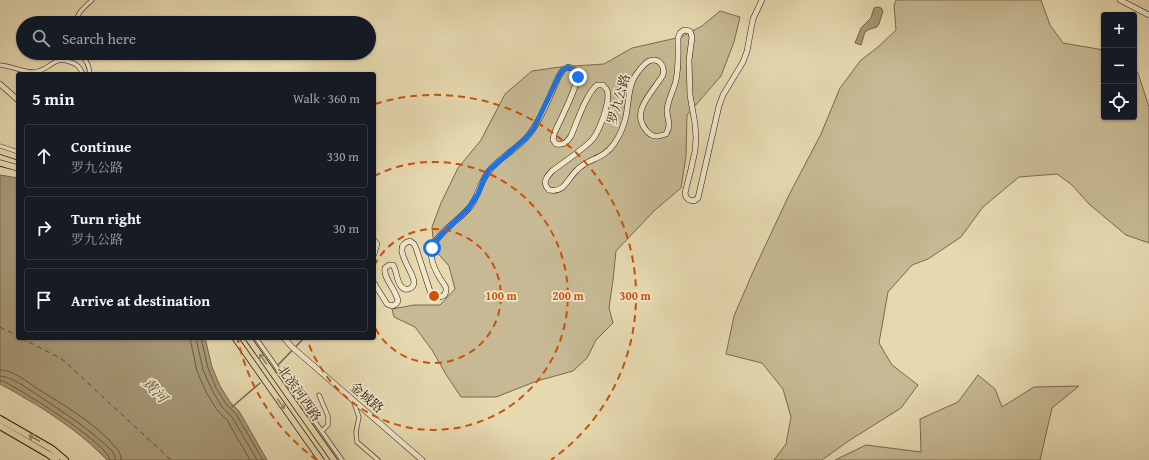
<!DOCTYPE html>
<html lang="en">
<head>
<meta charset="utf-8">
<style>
  :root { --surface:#171b24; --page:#20242c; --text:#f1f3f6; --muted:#9ea1a6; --line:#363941 }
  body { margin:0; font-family:"Gentium Book Plus","Noto Serif SC",serif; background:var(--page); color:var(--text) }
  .controls { position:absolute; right:12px; top:12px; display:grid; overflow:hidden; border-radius:4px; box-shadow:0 1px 3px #0004 }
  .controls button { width:36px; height:36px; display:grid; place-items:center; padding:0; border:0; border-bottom:1px solid var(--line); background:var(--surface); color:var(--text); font:20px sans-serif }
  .stop { position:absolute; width:12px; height:12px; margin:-9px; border:3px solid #1a73e8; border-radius:50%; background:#fff }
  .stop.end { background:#1a73e8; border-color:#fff; box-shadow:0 1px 4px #0008 }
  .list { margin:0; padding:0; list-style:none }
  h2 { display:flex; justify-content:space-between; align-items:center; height:52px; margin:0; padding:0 16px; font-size:17px }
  h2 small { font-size:13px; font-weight:400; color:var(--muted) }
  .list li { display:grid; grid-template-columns:26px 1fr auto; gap:12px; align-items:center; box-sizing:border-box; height:64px; margin:0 8px 8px; padding:0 8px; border:1px solid var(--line); border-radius:4px }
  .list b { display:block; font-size:15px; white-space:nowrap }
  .list p { margin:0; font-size:13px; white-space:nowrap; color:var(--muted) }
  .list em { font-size:13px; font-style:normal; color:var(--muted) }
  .icon { flex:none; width:22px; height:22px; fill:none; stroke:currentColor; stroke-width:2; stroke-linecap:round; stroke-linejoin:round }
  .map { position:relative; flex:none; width:1149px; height:460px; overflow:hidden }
  .search { position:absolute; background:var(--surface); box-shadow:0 1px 3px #0004; left:16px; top:16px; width:360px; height:44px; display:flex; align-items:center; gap:10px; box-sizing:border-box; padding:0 14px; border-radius:22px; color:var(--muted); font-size:15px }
  .panel { position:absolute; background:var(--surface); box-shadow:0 1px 3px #0004; left:16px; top:72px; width:360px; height:268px; border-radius:4px }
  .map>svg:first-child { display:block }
  .green { fill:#c6b993; stroke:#786a4c }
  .water { fill:#a69876; stroke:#746648 }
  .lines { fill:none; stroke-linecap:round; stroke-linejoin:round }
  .shore { stroke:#685a3d; stroke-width:1 }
  .stream { stroke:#746648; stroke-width:1.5 }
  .ferry { stroke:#5c4d32; stroke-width:1; stroke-dasharray:5 4; stroke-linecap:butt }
  .street-casing { stroke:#594a2f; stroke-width:5 }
  .secondary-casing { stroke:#2a1b04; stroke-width:6 }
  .primary-casing { stroke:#2a1b04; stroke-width:7 }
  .highway-casing { stroke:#2a1b04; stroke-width:8 }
  .street { stroke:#efe6cc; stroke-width:3.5 }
  .secondary { stroke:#efe6cc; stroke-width:5 }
  .primary { stroke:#e6d9b0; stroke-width:5.5 }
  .highway { stroke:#e6d9b0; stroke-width:6 }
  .oneway { stroke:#918463 }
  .route { stroke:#1a73e8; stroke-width:5 }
  .ring { fill:none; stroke:#cc500b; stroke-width:2; stroke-dasharray:7 5 }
  .labels { text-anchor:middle; stroke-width:3.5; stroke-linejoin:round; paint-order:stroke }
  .street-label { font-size:13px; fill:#2a1b04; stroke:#efe6cc }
  .water-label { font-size:14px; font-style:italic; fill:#5c4d32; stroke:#efe6cc }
  .centre { fill:#cc500b; stroke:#efe6cc; stroke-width:2 }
  .ring-label { font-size:12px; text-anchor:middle; font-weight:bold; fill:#cc500b; stroke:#efe6cc; stroke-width:3.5; stroke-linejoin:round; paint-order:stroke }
</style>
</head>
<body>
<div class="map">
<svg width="1149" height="460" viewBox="0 0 1149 460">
  <rect width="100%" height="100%" fill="#e6d9b0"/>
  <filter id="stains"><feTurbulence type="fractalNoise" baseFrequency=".005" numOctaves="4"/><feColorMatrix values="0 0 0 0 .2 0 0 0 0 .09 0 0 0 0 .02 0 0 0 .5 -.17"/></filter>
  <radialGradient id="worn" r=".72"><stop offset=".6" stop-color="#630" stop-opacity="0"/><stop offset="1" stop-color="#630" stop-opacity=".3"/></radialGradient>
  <path class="green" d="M896 0H1041L1050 25 1063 43 1104 50V117H1134V70L1138 73 1149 107V243L1126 235 1089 204 1072 185 1057 174 1019 177 983 207 961 237 928 259 912 265 888 292 879 343 892 365 918 385 901 408 847 442 822 460H774L786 444 791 417 783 389 762 363 726 354 734 316 752 274 789 195 821 134 840 88 861 60 878 47 896 30 894 5Z
    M720 11 740 17 734 42 721 76 687 115 686 156 681 188 655 210 616 251 613 280 609 308 613 323 596 340 587 358 573 371 537 381 496 397H461L447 376 432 350 415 327 394 317 392 309 414 305H440L455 289 449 266 434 249 432 227 441 203 458 168 481 140 505 94 532 71 560 67 604 64 632 48 681 37 702 26Z
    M978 375 995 389 1002 407 1034 387 1079 386 1052 408 1040 460H835L866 445 921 452 920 419 958 402Z"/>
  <path class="water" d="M878 7 881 8 883 11 879 24 877 27 870 29 865 32 861 45 855 43 861 28 871 18 874 8Z
    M0 175 18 178V338H205L212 367 220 386 230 402 239 411 267 460H107C86 438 61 420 35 404 23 397 12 390 0 384Z"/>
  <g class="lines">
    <path class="shore" d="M190 338 197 371 206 392 217 410 227 420 250 460
      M196 338 203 370 212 390 222 407 232 417 257 460
      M201 338 208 368 216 388 226 404 236 414 263 460
      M0 370C14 370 27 382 38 389 65 406 97 424 117 449 120 452 121 456 121 460
      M0 376C11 376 26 388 36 394 63 412 90 429 113 452L115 456V460
      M0 381H3C21 390 108 443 110 460"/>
    <path class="stream" d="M278 365 304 338
      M232 407 260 383"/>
    <path class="ferry" d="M0 327 18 336
      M21 338 62 359 171 460"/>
    <defs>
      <path id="street" d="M76 23C77 12 85 7 92 0
        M81 53C85 60 91 67 89 74
        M0 65C10 66 24 72 34 72 50 71 53 55 70 62 77 64 80 67 83 74
        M0 146 18 152
        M256 338 342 460
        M319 395 328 416V425L322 431
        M353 400 359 417 356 432 357 442 378 460"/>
      <path id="secondary" d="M1120 0 1149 15
        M0 84 18 100
        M374 240 377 244 374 254
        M374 283 387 304 392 306 396 304 398 301C396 289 383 279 385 268L389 265H393C397 271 396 280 401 286 405 292 414 289 414 282 413 270 390 246 410 241L414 244 416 248 431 294C437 299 447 298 446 288 445 285 443 283 441 280 435 270 428 257 433 246 441 230 458 221 469 208 479 196 480 182 489 171 499 158 515 150 526 138 540 123 550 95 559 76L563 70 568 67C573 68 576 70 577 75 579 85 559 122 554 134L553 140 556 144C565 145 566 143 571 136 577 122 586 94 597 85H603C604 87 606 88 607 90 611 101 599 132 592 140 581 151 564 162 552 171L547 177 545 182 546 186 549 190C565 193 567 179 577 170 588 158 603 160 614 144 620 135 624 126 626 116 629 101 628 84 638 72 641 68 645 63 649 61 659 57 665 66 663 75 653 92 630 111 646 130 652 138 658 137 666 134 672 124 667 120 667 110 668 99 674 90 676 80 679 66 678 52 678 38L680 33 684 30 690 31 692 37 689 60 690 95 695 124 696 138 695 151 691 169 685 193 686 197 689 200 694 201 698 198 719 106 723 95 743 62 747 51 753 19 762 0
        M284 338 292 347 422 460"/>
      <path id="primary" d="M0 151 18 157
        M0 163 18 168
        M235 338 321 460
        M248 338 334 460"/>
      <path id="highway" d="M0 419 52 449 65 460
        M0 426 48 454 56 460"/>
    </defs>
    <use href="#street" class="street-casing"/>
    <use href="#secondary" class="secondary-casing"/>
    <use href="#primary" class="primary-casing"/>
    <use href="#highway" class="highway-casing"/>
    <use href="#street" class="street"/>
    <use href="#secondary" class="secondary"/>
    <use href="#primary" class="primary"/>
    <use href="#highway" class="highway"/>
  </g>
  <defs><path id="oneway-shaft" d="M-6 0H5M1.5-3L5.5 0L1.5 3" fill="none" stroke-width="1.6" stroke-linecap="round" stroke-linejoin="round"/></defs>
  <g class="oneway">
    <use href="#oneway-shaft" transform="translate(263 359) rotate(-125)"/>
    <use href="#oneway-shaft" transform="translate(281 404) rotate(55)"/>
    <use href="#oneway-shaft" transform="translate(34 438) rotate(-150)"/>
  </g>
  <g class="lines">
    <path class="route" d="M432 248 436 241 444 232 468 209 478 194 484 179 489 170 526 138 534 128 559 76 563 70 568 67C574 69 576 71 578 77"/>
  </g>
  <g class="ring">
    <path d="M374 266A67 67 0 1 1 374 326"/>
    <path d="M374 176A134 134 0 1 1 307 339"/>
    <path d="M317 460A201 201 0 0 1 238 340M375 104A201 201 0 0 1 551 460"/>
  </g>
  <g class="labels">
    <g class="street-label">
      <text transform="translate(618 99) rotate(-74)" y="5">罗九公路</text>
      <text transform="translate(300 393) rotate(55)" y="5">北滨河西路</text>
      <text transform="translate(367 397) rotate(41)" y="5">金城路</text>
    </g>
    <g class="water-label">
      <text transform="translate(155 390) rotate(46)" y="5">黄河</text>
    </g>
  </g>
  <circle cx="434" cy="296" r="6" class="centre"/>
  <g class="ring-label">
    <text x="501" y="300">100 m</text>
    <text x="568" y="300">200 m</text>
    <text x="635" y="300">300 m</text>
  </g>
  <rect width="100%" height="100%" filter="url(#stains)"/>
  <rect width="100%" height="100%" fill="url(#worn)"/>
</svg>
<div class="controls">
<button>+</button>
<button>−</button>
<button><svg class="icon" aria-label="locate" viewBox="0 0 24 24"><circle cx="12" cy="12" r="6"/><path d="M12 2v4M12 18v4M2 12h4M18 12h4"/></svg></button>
</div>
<div class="stop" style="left:432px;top:248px"></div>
<div class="stop end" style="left:578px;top:77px"></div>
<div class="search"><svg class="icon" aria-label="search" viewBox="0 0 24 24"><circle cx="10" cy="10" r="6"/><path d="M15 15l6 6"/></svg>Search here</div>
<section class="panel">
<h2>5 min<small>Walk · 360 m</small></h2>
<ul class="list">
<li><svg class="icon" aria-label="ahead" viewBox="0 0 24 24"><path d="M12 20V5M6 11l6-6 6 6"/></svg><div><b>Continue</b><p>罗九公路</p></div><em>330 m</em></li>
<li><svg class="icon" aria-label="right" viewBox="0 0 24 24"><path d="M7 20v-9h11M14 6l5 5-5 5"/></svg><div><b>Turn right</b><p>罗九公路</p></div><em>30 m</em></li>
<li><svg class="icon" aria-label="arrive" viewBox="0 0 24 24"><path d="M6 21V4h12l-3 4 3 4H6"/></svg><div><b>Arrive at destination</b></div></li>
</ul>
</section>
</div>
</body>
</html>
